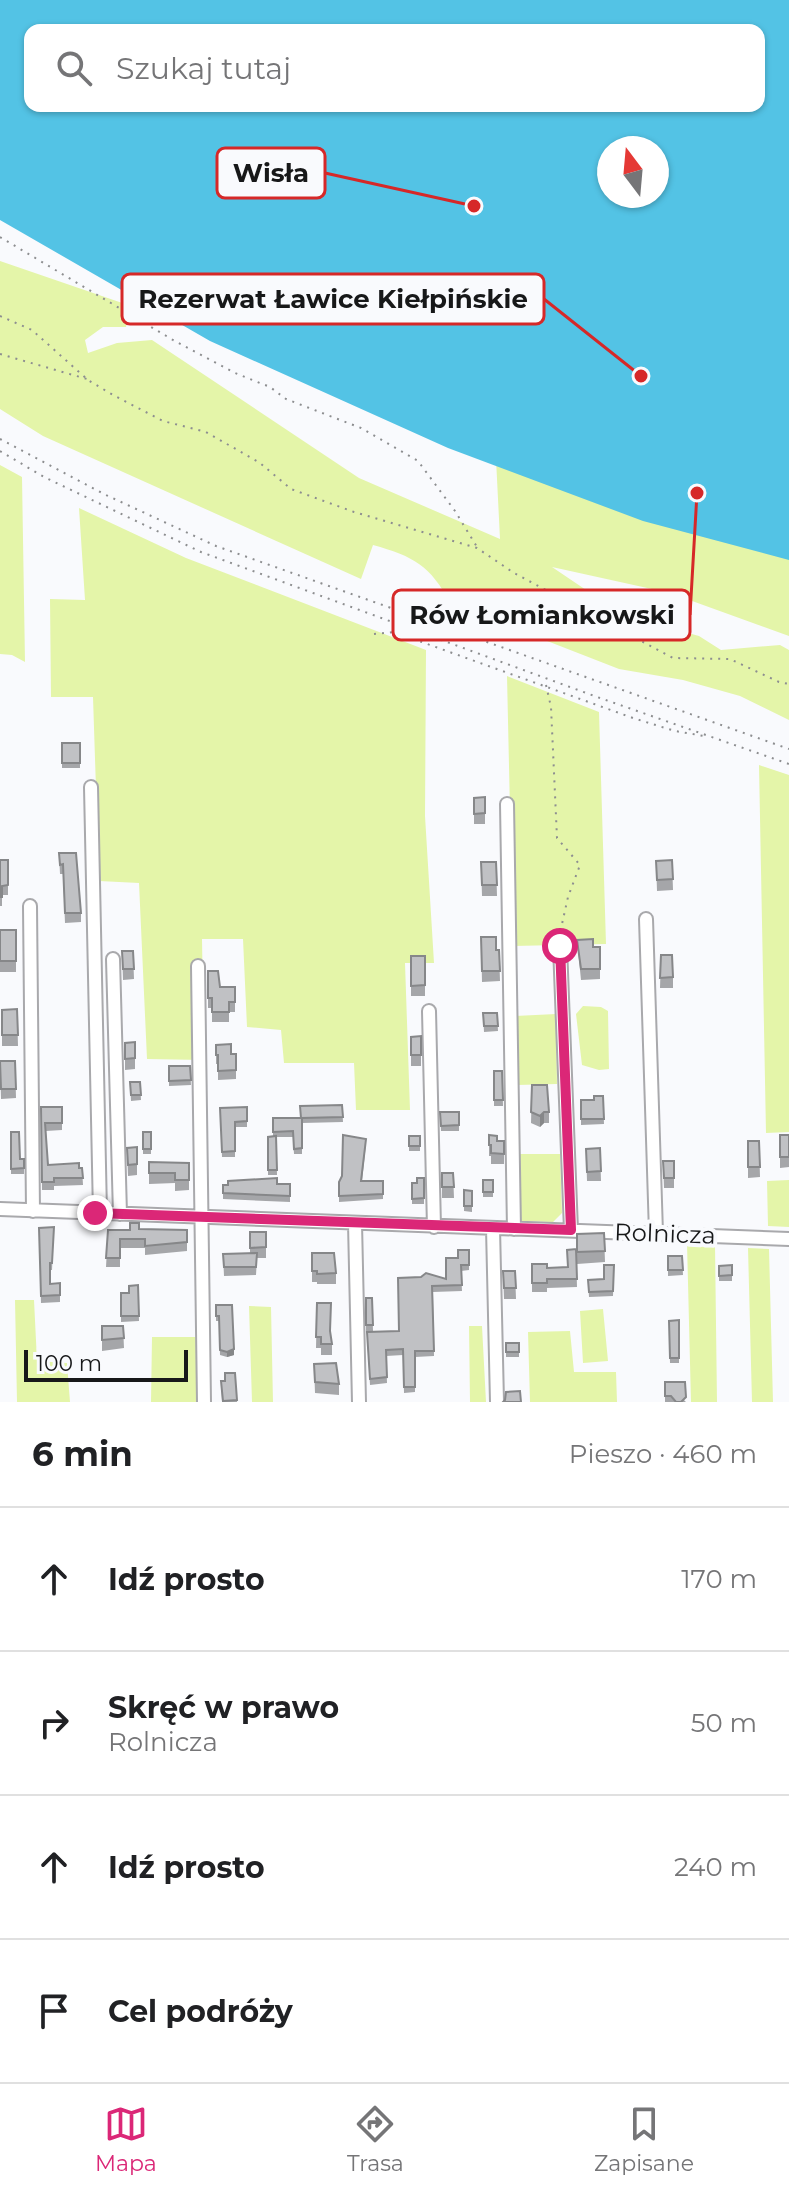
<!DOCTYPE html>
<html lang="pl">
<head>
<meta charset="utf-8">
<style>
  :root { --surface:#fff; --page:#f2f2f2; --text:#202124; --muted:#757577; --line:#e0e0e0; --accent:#db2777 }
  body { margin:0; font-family:Montserrat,sans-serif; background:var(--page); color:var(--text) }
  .compass { position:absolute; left:597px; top:136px; width:72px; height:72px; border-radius:50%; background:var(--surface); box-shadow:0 2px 6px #0004; rotate:344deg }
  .scale { position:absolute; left:24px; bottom:20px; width:164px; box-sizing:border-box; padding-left:8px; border:4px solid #171819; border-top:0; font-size:22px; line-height:28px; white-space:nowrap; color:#171819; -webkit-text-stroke:6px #f9fafd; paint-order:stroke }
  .stop { position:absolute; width:24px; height:24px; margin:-18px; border:6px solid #db2777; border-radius:50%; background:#fff }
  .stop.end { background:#db2777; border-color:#fff; box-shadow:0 2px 8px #0008 }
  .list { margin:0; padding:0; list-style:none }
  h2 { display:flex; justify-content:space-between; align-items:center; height:104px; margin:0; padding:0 32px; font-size:34px }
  h2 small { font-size:26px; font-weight:400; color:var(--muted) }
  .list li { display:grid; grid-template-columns:52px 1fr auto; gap:24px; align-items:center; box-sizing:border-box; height:144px; padding:0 32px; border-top:2px solid var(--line) }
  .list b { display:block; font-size:30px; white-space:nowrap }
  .list p { margin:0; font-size:26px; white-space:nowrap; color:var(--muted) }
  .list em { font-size:26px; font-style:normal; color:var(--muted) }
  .icon { flex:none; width:44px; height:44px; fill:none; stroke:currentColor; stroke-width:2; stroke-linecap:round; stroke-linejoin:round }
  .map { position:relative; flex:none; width:789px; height:1402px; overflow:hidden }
  .search { position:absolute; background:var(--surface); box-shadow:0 2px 6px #0004; left:24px; right:24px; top:24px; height:88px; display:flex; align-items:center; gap:20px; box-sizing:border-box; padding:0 28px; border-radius:16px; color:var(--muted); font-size:30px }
  .sheet { height:680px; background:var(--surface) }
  nav { display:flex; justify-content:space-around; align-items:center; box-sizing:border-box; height:112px; border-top:2px solid var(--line); background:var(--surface); font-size:22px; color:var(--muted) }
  nav a { display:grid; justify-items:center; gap:4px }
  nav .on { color:var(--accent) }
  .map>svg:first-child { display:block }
  .green { fill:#e4f5a9; fill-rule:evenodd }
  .water { fill:#53c3e5; fill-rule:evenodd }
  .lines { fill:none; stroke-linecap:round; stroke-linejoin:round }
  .minor-casing { stroke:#a9a9ac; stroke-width:16 }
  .path { stroke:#8d8e90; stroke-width:2; stroke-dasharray:2 6; stroke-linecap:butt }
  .minor { stroke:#fff; stroke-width:12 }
  .wall { fill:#a5a6a9 }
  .shaded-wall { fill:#868789 }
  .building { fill:#c0c1c4; stroke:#868789; stroke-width:2 }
  .route { stroke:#db2777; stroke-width:10 }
  .labels { text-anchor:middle; stroke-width:8; stroke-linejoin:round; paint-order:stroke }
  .street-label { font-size:24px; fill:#171819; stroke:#f9fafd }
  .leader { fill:none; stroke:#d62828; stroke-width:3 }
  .callout-dot { fill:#d62828; stroke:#f9fafd; stroke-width:3 }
  .callout { fill:#f9fafd; stroke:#d62828; stroke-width:3 }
  .callout-label { font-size:26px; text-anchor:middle; font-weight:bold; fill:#171819 }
</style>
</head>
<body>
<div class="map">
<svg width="789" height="1402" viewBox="0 0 789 1402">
  <rect width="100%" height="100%" fill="#f9fafd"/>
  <path class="green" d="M789 0V636L670 593 552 567 592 594 637 609 663 626 699 636 721 650 780 645 789 650V720L740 696 683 680 619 669 450 603C431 566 413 556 373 545L361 579 43 436 0 409V261L131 306 126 327H103L85 340 88 353 117 343 152 340 359 478 500 539 480 138 759 106V30ZM609 148H657V196H609Z
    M0 465 22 477 25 662 12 655 0 654Z
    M79 508 186 558 426 650 425 816 434 963H405L410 1110H356L354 1063H284L281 1030 247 1027 243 939H202L204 1060 147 1059 139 883 99 881 93 697H51L50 599 85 600Z
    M507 676 599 712 606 944 513 946Z
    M759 765 789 775V1132L766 1133Z
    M583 1006 601 1007 608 1011 609 1069 599 1070 582 1065 576 1014Z
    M556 1014 557 1084 517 1085 515 1016Z
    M518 1154H560L562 1213 553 1222 519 1221Z
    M789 1180V1227L768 1226 767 1181Z
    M687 1243 715 1245 717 1402H691Z
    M748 1248 769 1249 773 1402H752Z
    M15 1300H34L37 1361 67 1363 70 1402H17Z
    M249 1306 271 1307 273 1402H252Z
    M603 1309 608 1361 583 1363 580 1311Z
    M469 1326H482L486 1402H470Z
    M570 1331 574 1372H616L617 1402H530L528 1332Z
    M152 1337H197L199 1402H151Z"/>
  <path class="water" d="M0 0H789V560L643 521 448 448 210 341 0 220ZM30 30H759V106H30ZM609 148H657V196H609Z"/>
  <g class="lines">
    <defs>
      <path id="minor" d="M91 787 100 1213
        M507 804 514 1229
        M30 906 33 1211
        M646 919 656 1233
        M560 946 571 1230
        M113 959 120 1214
        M198 966 204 1402
        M429 1011 434 1227
        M0 1209 789 1239
        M355 1223 359 1402
        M493 1228 497 1402"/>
    </defs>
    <use href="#minor" class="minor-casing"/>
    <path class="path" d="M0 237 173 340 235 373 270 387 286 399 361 428 418 461 455 511 477 547
      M0 316 32 330 88 380 113 395 163 421 206 432 260 463 291 489 354 512 477 548 514 573 673 658 730 659 779 682 789 684
      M0 354 87 379
      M0 439 106 495 216 546 789 749
      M0 451 44 477 201 552 600 698 789 764
      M374 634 394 632 633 718 675 731 704 736
      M546 685 551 707 557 838 580 865 568 897 560 933"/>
    <use href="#minor" class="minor"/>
  </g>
  <path class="wall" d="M62 743H80V768H62Z
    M485 797V824H474V798Z
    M59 853 81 913V922L65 923 63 874H60Z
    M0 860 8 885V895H2V906H0Z
    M672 860 673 890 657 891 656 861Z
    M481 862H496L497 896H482Z
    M0 930H16V972H0Z
    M481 937 496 950H499L500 981 482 982Z
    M577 940 593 947H600V979L581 980Z
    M122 951H133L134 979 123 980Z
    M661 955 673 977V988H660Z
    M411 956H425V996H411Z
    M208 971 220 987H235V1012H229V1022H212V1008H208Z
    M17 1009 18 1046H2V1010Z
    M483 1013H497L498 1031 484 1032Z
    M421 1036V1066H411V1037Z
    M125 1043 135 1058V1069L125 1070Z
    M216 1045 231 1054H236V1079L218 1080V1064H216Z
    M0 1061H15L16 1098 1 1099Z
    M169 1066H190L191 1085 169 1086Z
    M494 1071H502L503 1106H494Z
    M130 1082H140L141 1100 131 1101Z
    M532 1085 549 1112V1123H544L540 1127 531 1123Z
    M603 1096 604 1124 581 1125V1100H594Z
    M342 1105 343 1122 302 1123V1154H294L293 1137H276L277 1175H268V1137H273V1118H300Z
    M41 1107H62V1130L46 1131 48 1165 82 1168 83 1185 54 1186V1190H42Z
    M247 1107V1127H235V1157H222L220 1108Z
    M440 1112H459V1131H441Z
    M11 1132 20 1159H24V1174H11Z
    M143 1132H151V1154H143Z
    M489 1135 497 1141H504V1164H491V1156H489Z
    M780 1135H789V1167L780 1168Z
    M409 1136H420V1151H409Z
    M748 1141H759L760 1177 748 1178Z
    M366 1144 362 1181H383V1199L339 1202V1182Z
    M137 1147V1175L128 1176 127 1148Z
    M600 1148 601 1181H587L586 1149Z
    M663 1161H674V1188H664Z
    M149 1162 189 1163V1190L175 1191V1183L149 1184Z
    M442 1173H453L454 1198H442Z
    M424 1178V1204H412V1183H417Z
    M483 1180H493V1197H483Z
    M290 1184V1202L223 1199V1185Z
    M464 1190 472 1191V1212L464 1211Z
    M54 1227 52 1270H50V1284L60 1283V1302L41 1303 39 1228Z
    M139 1229 187 1230V1251L145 1255V1248H120V1267H106L108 1230Z
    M250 1232H266V1258H257L256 1275 224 1276 223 1254 250 1253Z
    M604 1233 605 1262 577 1264V1234Z
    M576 1249 577 1287 547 1288V1292H532V1264L547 1268 568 1267Z
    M469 1250V1270L461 1271 462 1291 433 1292 434 1356 415 1357V1392L404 1393 403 1355 386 1356 387 1383 370 1385 367 1337 399 1331 398 1278 446 1279 458 1258Z
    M312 1253 336 1273V1284H317V1282H312Z
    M668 1256H682L683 1275 668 1276Z
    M614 1265 613 1296 589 1297 588 1280 604 1279Z
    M732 1265V1281H719V1266Z
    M503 1271H515L516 1299H504Z
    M138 1285 139 1321 121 1322V1293H129Z
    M366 1298H372L373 1331H366Z
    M317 1303 330 1333 332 1344V1355H321V1348H316Z
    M216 1305 234 1355 227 1357 220 1355 219 1321H216Z
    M679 1320V1363H670L669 1321Z
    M102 1326H123L124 1348 102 1351Z
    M506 1343H519V1357H506Z
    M314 1364 339 1384V1395L315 1393Z
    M235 1373 237 1402H222L221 1381H225Z
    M665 1382 686 1402H665Z"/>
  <path class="shaded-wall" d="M544 1112V1123L540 1127V1116Z
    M234 1349V1355L227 1357V1352Z"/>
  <path class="building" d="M62 743H80V763H62Z
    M485 797V813L474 814V798Z
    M59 853H76L81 913H65L63 864 60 865Z
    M0 860H8V885L2 886V897H0Z
    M672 860 673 879 657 880 656 861Z
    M481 862H496L497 885H482Z
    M0 930H16V961H0Z
    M481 937H496V950H499L500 971H482Z
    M593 939V947H600V969H581L577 940Z
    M122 951H133L134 969H123Z
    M661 955H672L673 977 660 978Z
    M411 956H425V985L411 986Z
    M208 971H218L220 987H235V1002H229V1012H212V998H208Z
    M17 1009 18 1035H2V1010Z
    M483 1013H497L498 1026H484Z
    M421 1036V1055H411V1037Z
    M135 1042V1058L125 1059V1043Z
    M231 1044V1054H236V1070L218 1071V1055H216V1045Z
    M0 1061H15L16 1089H1Z
    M169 1066H190L191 1080 169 1081Z
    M494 1071H502L503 1100H494Z
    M130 1082H140L141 1095H131Z
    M532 1085H547L549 1112H544L540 1116 531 1112Z
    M594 1096H603L604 1119H581V1100H594Z
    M342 1105 343 1117 302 1118V1148L294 1149 293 1131 273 1132V1118H301L300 1106Z
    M41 1107H62V1123H45L48 1165 79 1163V1168H82L83 1178H54V1182H42Z
    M247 1107V1121L235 1122V1151L222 1152 220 1108Z
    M440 1112H459V1125L441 1126Z
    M11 1132H19L20 1159H24V1168L11 1169Z
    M143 1132H151V1149H143Z
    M343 1135 366 1139 361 1181H383V1194L339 1196V1182L342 1176Z
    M489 1135 497 1136V1141H504V1154L491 1153V1145H489Z
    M780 1135H789V1157H780Z
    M276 1136 277 1170H268V1137Z
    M409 1136H420V1146H409Z
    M748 1141H759L760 1167H748Z
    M137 1147V1164L128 1165 127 1148Z
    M600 1148 601 1171 587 1172 586 1149Z
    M663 1161H674V1178H664Z
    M149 1162 189 1163V1180H175V1173H149Z
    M442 1173H453L454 1187H442Z
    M277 1178V1184H290V1196L223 1193V1185H228V1181Z
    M417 1178H424V1198L412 1199V1183H417Z
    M483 1180H493V1192H483Z
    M464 1190 472 1191V1206H464Z
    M130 1223H139V1229L187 1230V1242L145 1246V1239H120V1258H106L108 1230H130Z
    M54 1227 52 1263H50V1284L60 1283V1295L41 1296 39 1228Z
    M250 1232H266V1247L250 1248Z
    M604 1233 605 1251 577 1252V1234Z
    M576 1249 577 1279H547V1283H532V1264H547V1268L568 1267 567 1250Z
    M458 1250H469V1265H461L462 1285 432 1286 434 1351H415V1387H404L403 1349 386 1350 387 1377 370 1379 367 1332 399 1331 398 1278 421 1277 426 1273 446 1279V1258H458Z
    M257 1253 256 1267H224L223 1254Z
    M312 1253H334L336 1273 317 1274V1271H312Z
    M668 1256H682L683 1270H668Z
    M604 1265H614L613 1291 589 1292 588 1280 604 1279Z
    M732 1265V1275L719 1276V1266Z
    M503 1271H515L516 1288H504Z
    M138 1285 139 1316H121V1293H129V1286Z
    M366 1298H372L373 1325H366Z
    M317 1303H331L330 1331 332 1344H321V1337H316Z
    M216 1305H232L234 1349 227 1352 220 1350 219 1316H216Z
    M679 1320V1358H670L669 1321Z
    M102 1326H123L124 1338 102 1340Z
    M506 1343H519V1352H506Z
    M336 1363 339 1384 315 1382 314 1364Z
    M225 1373H235L237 1400 223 1401 221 1381H225Z
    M665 1382H685L686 1397 681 1402H676L671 1396H665Z
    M520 1391 521 1402H503L505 1400 506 1392Z"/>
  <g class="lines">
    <path class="route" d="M95 1213 571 1230 560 946"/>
  </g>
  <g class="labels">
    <g class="street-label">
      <text transform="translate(665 1234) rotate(2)" y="8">Rolnicza</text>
    </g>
  </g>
  <path class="leader" d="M474 206L325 173M641 376L544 299M697 493L690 615"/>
  <g class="callout-dot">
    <circle cx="474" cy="206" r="8"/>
    <circle cx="641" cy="376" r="8"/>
    <circle cx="697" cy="493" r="8"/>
  </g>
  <g class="callout">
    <rect x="217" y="148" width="108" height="50" rx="8"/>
    <rect x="122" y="274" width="422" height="50" rx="8"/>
    <rect x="393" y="590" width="297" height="50" rx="8"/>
  </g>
  <g class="callout-label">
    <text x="271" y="182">Wisła</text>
    <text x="333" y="308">Rezerwat Ławice Kiełpińskie</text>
    <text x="542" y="624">Rów Łomiankowski</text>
  </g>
</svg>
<svg class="compass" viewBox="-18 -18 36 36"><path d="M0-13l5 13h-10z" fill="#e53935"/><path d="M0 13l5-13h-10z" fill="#757577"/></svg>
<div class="scale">100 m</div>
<div class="stop" style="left:560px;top:946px"></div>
<div class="stop end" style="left:95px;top:1213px"></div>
<div class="search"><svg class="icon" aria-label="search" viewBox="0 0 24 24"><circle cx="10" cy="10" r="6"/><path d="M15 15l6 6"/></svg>Szukaj tutaj</div>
</div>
<section class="sheet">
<h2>6 min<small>Pieszo · 460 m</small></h2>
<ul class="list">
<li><svg class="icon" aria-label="ahead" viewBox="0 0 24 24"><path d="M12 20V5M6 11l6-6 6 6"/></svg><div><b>Idź prosto</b></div><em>170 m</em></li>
<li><svg class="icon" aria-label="right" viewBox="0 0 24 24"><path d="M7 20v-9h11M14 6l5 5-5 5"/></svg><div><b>Skręć w prawo</b><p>Rolnicza</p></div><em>50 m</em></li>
<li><svg class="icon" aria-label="ahead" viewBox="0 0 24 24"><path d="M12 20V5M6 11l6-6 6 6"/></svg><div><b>Idź prosto</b></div><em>240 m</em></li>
<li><svg class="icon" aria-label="arrive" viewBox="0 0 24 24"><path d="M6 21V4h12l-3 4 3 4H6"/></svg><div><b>Cel podróży</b></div></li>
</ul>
</section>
<nav>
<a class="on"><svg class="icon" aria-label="map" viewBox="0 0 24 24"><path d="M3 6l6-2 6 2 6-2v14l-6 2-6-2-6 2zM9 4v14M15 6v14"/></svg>Mapa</a>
<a><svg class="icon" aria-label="directions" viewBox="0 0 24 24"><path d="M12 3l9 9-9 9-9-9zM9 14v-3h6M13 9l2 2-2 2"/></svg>Trasa</a>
<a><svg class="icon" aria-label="saved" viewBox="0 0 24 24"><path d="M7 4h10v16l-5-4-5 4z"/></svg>Zapisane</a>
</nav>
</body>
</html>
